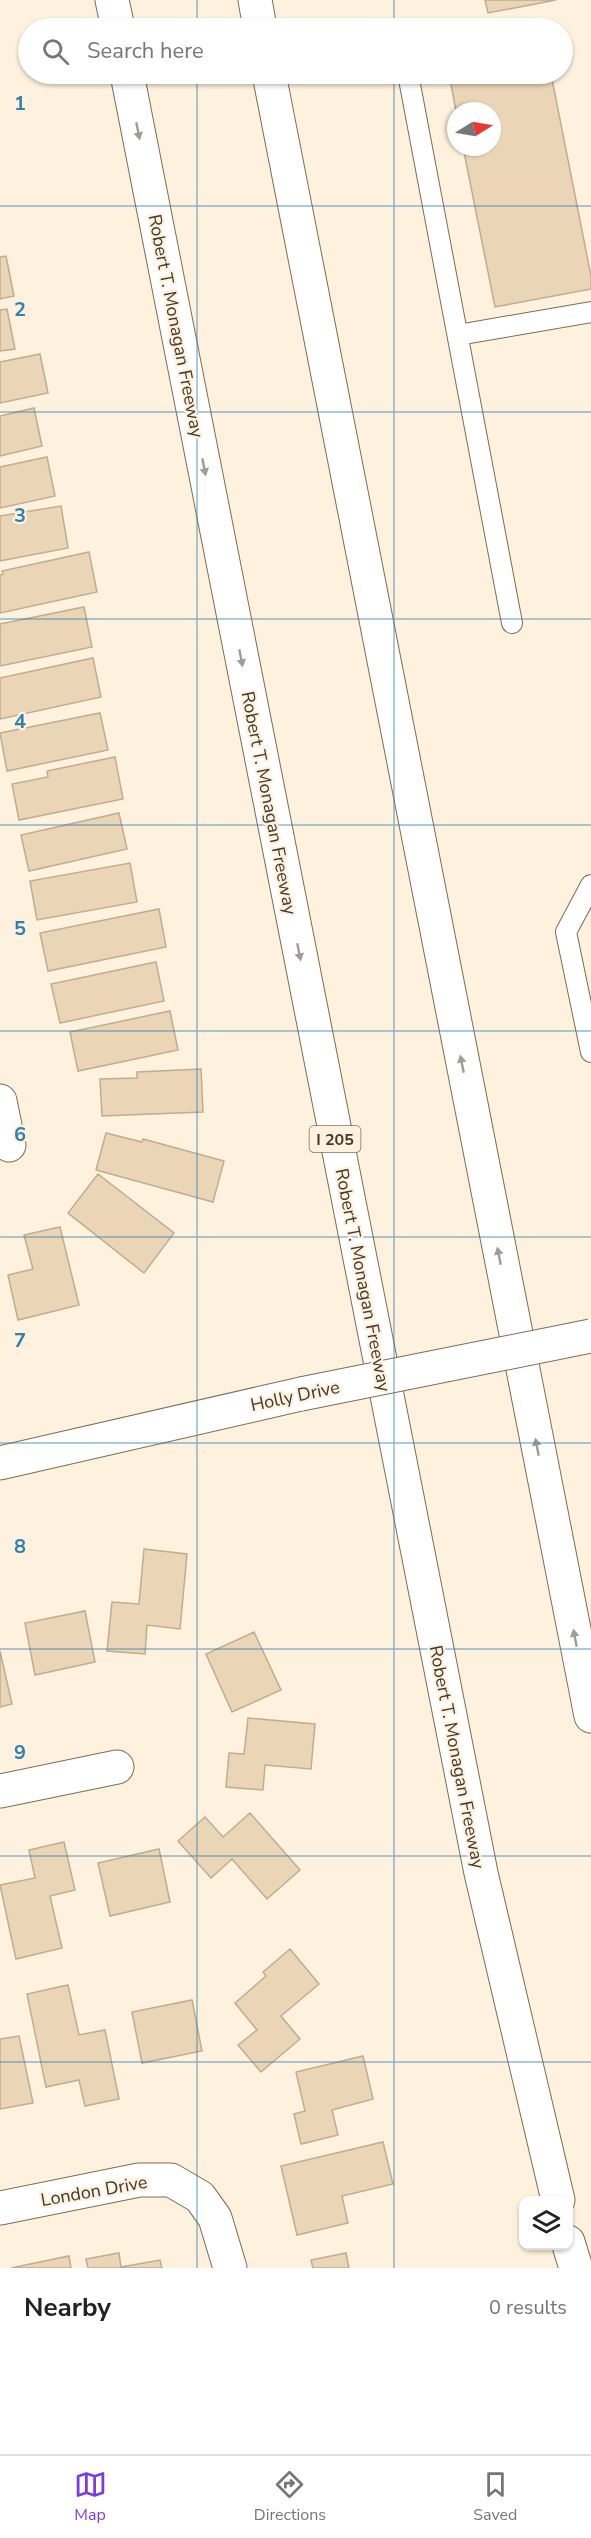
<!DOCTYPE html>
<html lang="en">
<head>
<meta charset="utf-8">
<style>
  :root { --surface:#fff; --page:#f6f6f6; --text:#222; --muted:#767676; --line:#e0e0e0; --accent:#7c3aed }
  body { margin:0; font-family:"Nunito Sans",sans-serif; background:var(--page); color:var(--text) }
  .controls { position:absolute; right:18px; bottom:18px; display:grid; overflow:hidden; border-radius:12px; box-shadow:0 2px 4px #0004 }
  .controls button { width:54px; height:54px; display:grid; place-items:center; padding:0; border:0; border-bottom:2px solid var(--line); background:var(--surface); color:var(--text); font:30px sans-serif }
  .compass { position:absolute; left:447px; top:102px; width:54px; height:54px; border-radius:50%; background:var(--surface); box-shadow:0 2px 4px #0004; rotate:79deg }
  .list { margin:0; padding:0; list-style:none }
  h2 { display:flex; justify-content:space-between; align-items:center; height:78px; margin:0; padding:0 24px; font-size:26px }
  h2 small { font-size:20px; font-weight:400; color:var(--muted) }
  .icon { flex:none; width:33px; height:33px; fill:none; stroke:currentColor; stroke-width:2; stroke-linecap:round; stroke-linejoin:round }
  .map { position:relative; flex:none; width:591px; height:2268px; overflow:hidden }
  .search { position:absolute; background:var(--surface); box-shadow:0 2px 4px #0004; left:18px; right:18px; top:18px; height:66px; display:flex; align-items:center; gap:15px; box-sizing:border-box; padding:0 21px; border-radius:33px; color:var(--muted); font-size:22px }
  .sheet { height:186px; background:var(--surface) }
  nav { display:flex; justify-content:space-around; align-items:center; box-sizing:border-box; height:84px; border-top:2px solid var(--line); background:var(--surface); font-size:16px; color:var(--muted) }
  nav a { display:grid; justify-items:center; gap:3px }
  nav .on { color:var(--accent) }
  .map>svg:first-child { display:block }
  .building { fill:#ebd5b7; stroke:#c1ac8e; stroke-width:1.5 }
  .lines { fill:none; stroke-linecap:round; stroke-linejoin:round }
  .lane-casing { stroke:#7f6c50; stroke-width:22 }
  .street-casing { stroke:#7f6c50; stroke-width:35 }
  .secondary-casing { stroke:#7f6c50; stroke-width:35 }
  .highway-casing { stroke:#7f6c50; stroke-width:35 }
  .lane { stroke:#fff; stroke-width:20 }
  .street { stroke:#fff; stroke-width:33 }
  .secondary { stroke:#fff; stroke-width:33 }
  .highway { stroke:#fff; stroke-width:33 }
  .secondary-bridge-casing { stroke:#7f6c50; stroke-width:35; stroke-linecap:butt }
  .secondary-bridge { stroke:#fff; stroke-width:33 }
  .oneway { fill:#a09c96 }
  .grid { fill:none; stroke:#3180b2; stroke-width:1.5; stroke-opacity:0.55 }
  .labels { text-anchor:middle; stroke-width:4.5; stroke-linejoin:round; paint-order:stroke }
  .shield { fill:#fef1de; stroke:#7a7061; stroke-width:1.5 }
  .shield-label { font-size:16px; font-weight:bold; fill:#41392c }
  .street-label { font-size:18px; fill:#41392c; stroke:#fef1de }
  .grid-label { font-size:20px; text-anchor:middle; font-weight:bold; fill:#3180b2; stroke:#fef1de; stroke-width:4.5; stroke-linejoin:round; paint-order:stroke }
</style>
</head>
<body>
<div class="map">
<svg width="591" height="2268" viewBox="0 0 591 2268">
  <rect width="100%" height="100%" fill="#fef1de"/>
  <path class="building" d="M485 0H556L488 13Z
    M449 74H551L591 276V289L495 307 463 147H492V111H456Z
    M6 256 14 296 0 299V257Z
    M7 309 15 349 0 351V310Z
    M40 354 48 393 0 403V362Z
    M34 408 42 446 0 456V416Z
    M47 457 55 496 0 508V467Z
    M61 506 68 548 0 561V516Z
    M89 552 97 592 0 613V575L3 574 2 571Z
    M84 607 92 647 0 666V624Z
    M93 658 101 697 0 719V678Z
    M100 713 108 750 7 771 0 733Z
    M115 757 123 799 19 820 12 784 48 777 47 771Z
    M119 813 127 849 29 871 21 835Z
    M130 863 137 902 37 920 30 881Z
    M159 909 166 947 48 971 40 933Z
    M156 962 164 1001 60 1023 51 984Z
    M170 1011 178 1050 78 1071 70 1032Z
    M201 1069 203 1112 102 1116 100 1079 137 1078V1072Z
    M106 1133 142 1142 143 1139 224 1161 213 1202 96 1170Z
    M98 1174 174 1233 144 1273 68 1213Z
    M60 1227 79 1305 18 1320 8 1275 33 1269 24 1235Z
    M144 1549 187 1554 180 1629 147 1625 145 1654 107 1651 112 1602 139 1604Z
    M85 1611 95 1662 35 1675 25 1623Z
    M254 1632 281 1690 232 1712 206 1654Z
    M0 1651 12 1704 0 1707Z
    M248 1718 315 1724 311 1769 265 1765 263 1790 226 1787 229 1753 244 1754Z
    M250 1813 300 1870 267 1899 232 1859 211 1878 178 1841 205 1817 223 1837Z
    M64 1842 75 1890 50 1896 62 1948 16 1959 0 1885 35 1878 29 1850Z
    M159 1849 170 1902 110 1916 98 1863Z
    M290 1949 319 1984 281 2016 300 2039 261 2072 238 2045 257 2030 235 2003 266 1976 263 1972Z
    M68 1985 79 2035 105 2030 119 2099 85 2106 79 2080 46 2087 27 1994Z
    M192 2000 202 2051 142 2063 132 2012Z
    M19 2036 33 2103 0 2109V2039Z
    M363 2056 373 2099 332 2110 338 2135 301 2144 294 2114 305 2111 296 2072Z
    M383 2142 393 2184 342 2196 348 2223 297 2235 281 2166Z
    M119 2253 121 2267 160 2260 162 2268H88L86 2259Z
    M346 2253 349 2268H313L311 2260Z
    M69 2256 71 2268H11Z"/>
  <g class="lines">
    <defs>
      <path id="lane" d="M408 74 512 623
        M458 335 591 312
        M591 885 566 932 591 1052"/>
      <path id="street" d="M0 1101 9 1145
        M0 1791 117 1767
        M0 2208 139 2180H171L200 2197 215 2218 230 2268"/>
      <path id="secondary" d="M0 1463 301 1394"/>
      <path id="highway" d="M112 0 118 28
        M255 0 260 28
        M127 74 481 1873 558 2200
        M269 74 591 1716
        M568 2242 576 2268"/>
    </defs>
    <use href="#lane" class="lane-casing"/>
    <use href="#street" class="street-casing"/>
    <use href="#secondary" class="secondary-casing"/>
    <use href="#highway" class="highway-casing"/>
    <use href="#lane" class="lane"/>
    <use href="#street" class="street"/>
    <use href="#secondary" class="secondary"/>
    <use href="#highway" class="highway"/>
    <defs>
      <path id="secondary-bridge" d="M301 1394 591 1336"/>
    </defs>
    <use href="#secondary-bridge" class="secondary-bridge-casing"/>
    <use href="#secondary-bridge" class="secondary-bridge"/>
  </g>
  <defs><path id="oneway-solid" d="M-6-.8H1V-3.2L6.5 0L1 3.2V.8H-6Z" transform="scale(1.5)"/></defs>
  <g class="oneway">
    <use href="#oneway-solid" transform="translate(138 131) rotate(79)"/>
    <use href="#oneway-solid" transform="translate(204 467) rotate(79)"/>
    <use href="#oneway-solid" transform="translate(241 658) rotate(79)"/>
    <use href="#oneway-solid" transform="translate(299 952) rotate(79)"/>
    <use href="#oneway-solid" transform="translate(462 1064) rotate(-101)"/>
    <use href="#oneway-solid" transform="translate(499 1256) rotate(-101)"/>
    <use href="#oneway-solid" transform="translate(537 1447) rotate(-101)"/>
    <use href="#oneway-solid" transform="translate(575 1638) rotate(-101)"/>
  </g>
  <path class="grid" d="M197 0V28M394 0V28M197 74V2268M394 74V2268M0 206H591M0 412H591M0 619H591M0 825H591M0 1031H591M0 1237H591M0 1443H591M0 1649H591M0 1856H591M0 2062H591"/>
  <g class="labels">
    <rect class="shield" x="309.5" y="1126" width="51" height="26" rx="4.5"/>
    <g class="shield-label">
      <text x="335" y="1145">I 205</text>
    </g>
    <g class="street-label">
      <text transform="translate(176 326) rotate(79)" y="6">Robert T. Monagan Freeway</text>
      <text transform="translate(269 803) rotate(79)" y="6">Robert T. Monagan Freeway</text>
      <text transform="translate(363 1280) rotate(79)" y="6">Robert T. Monagan Freeway</text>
      <text transform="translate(295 1396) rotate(-12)" y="6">Holly Drive</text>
      <text transform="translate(457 1757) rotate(79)" y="6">Robert T. Monagan Freeway</text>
      <text transform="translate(94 2191) rotate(-10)" y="6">London Drive</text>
    </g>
  </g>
  <g class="grid-label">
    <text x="20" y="110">1</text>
    <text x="20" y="316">2</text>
    <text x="20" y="522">3</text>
    <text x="20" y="728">4</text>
    <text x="20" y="935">5</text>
    <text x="20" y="1141">6</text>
    <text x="20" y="1347">7</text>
    <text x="20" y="1553">8</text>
    <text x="20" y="1759">9</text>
  </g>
</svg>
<div class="controls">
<button><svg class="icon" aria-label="layers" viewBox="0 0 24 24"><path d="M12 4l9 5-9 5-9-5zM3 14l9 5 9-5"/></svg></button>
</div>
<svg class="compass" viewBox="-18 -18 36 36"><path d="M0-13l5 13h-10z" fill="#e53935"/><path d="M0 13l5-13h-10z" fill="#767676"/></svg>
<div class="search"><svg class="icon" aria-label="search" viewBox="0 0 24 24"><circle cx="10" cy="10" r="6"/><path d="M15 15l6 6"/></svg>Search here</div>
</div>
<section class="sheet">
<h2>Nearby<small>0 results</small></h2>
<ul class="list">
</ul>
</section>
<nav>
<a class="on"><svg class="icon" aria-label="map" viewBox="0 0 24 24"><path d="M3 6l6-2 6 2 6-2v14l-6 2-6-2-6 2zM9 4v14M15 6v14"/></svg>Map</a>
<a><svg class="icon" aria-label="directions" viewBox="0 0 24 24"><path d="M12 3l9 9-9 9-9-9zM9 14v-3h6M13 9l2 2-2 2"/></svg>Directions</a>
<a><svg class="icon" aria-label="saved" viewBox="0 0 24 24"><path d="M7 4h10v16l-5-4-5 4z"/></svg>Saved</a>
</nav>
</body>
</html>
